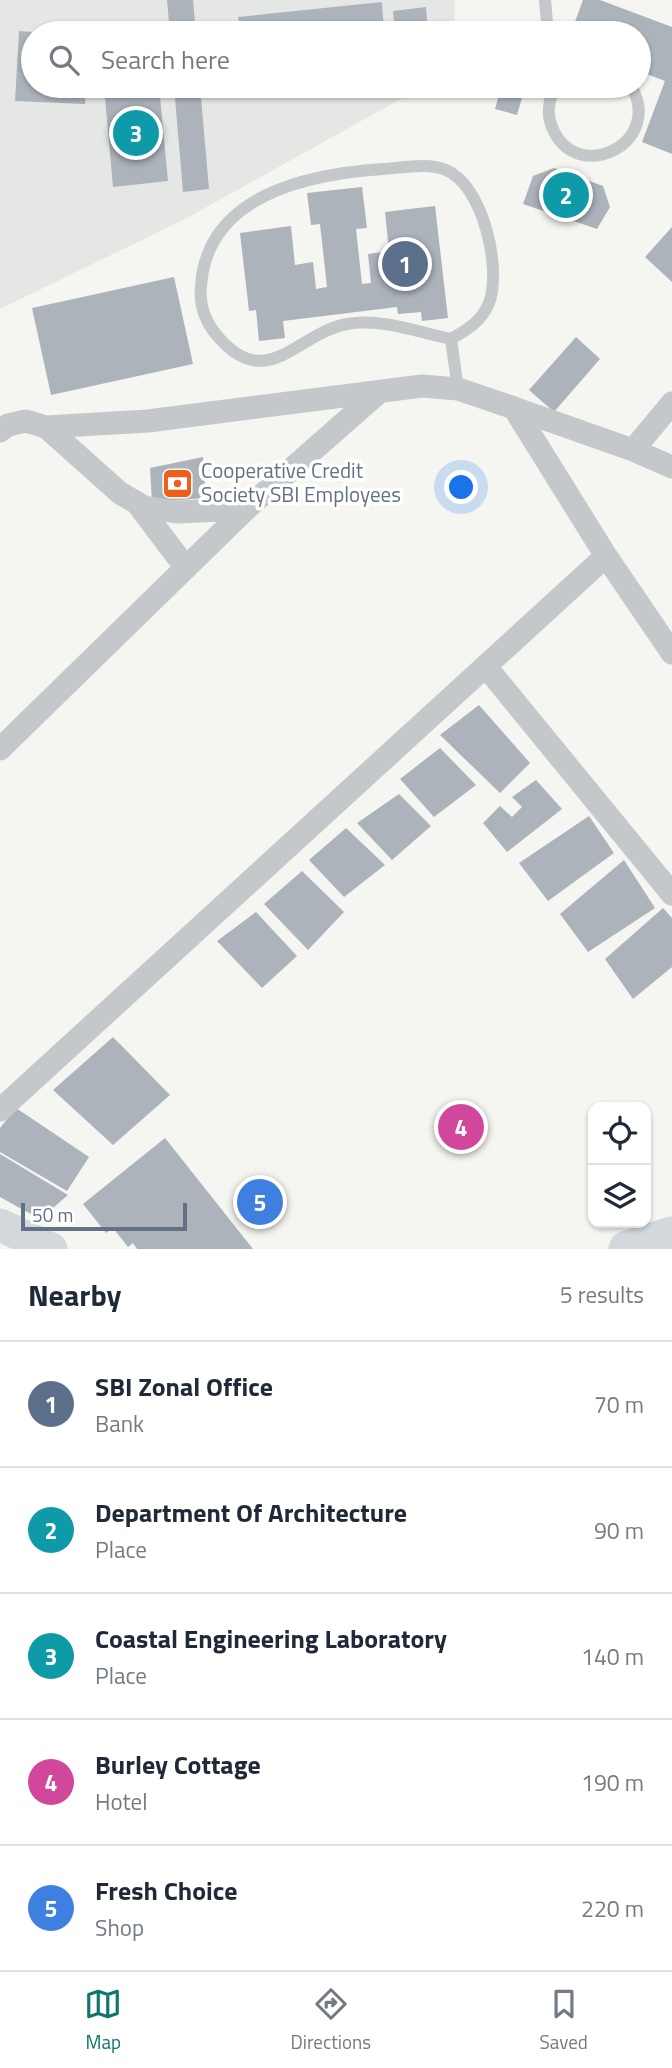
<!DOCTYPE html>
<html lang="en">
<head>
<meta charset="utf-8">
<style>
  :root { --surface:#fff; --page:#f6f6f7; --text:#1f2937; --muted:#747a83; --line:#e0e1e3; --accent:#0f766e }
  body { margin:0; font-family:"Titillium Web",sans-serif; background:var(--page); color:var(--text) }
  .controls { position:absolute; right:21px; bottom:21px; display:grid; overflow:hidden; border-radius:14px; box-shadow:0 2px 5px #0004 }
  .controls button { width:63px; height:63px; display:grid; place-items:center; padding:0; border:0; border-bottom:2px solid var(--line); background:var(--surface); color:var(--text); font:35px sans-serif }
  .scale { position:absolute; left:21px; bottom:18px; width:166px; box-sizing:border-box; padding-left:7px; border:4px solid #627284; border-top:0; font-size:19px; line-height:24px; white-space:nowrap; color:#627284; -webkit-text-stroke:5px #fff; paint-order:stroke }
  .you { position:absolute; left:462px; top:488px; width:24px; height:24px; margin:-18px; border:5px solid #fff; border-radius:50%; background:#1a73e8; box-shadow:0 0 0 10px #1a73e833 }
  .badge { display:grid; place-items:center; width:46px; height:46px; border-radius:50%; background:var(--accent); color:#fff; font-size:23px; font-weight:700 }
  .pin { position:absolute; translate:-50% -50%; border:4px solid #fff; box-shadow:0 2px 7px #0006 }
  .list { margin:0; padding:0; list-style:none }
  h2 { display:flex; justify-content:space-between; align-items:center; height:91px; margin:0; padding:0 28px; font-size:30px }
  h2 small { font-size:23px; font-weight:400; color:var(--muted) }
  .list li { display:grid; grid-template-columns:46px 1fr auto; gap:21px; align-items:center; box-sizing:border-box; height:126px; padding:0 28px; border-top:2px solid var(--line) }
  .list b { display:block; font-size:26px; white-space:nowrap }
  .list p { margin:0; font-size:23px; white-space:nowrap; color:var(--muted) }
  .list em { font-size:23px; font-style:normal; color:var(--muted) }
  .icon { flex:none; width:38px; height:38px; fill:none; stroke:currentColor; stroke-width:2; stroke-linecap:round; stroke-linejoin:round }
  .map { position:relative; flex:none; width:672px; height:1249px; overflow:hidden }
  .search { position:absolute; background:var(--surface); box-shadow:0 2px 5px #0004; left:21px; right:21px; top:21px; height:77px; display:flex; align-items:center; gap:18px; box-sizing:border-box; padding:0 24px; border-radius:38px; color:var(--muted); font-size:26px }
  .sheet { height:721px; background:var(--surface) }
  nav { display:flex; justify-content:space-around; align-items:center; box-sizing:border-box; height:98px; border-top:2px solid var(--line); background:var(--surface); font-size:19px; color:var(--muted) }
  nav a { display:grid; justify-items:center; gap:4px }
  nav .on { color:var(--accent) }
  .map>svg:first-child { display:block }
  .built { fill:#e5e7e4 }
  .building { fill:#acb3ba }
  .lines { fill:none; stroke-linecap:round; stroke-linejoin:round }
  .service { stroke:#c4c8cb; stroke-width:12 }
  .minor { stroke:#c4c8cb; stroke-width:23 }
  .secondary { stroke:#d3d8dc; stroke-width:33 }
  .primary { stroke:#d3d8dc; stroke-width:37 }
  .labels { text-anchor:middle; stroke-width:7; stroke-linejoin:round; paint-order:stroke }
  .poi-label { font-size:21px; fill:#627284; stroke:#fff; text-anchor:start }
</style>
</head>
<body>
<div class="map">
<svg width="672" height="1249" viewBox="0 0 672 1249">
  <rect width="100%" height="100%" fill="#f5f5f1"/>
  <path class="built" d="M0 0H455L454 33H33V86H424L187 218 0 309Z"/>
  <path class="building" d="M167 0H193L196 33H170Z
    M583 0H600L672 27V154L642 142 665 81 639 71V33H589L573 27Z
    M382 2 384 33H240L238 17Z
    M426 7 428 33H395L393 11Z
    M153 26 154 33H97V31Z
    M19 31 33 32V86H86L85 104 15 101Z
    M104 86H159L168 181 113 187Z
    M174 86H200L209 189 183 192Z
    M245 86H283V88L245 91Z
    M501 88 523 94 517 115 495 109Z
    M554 168 603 186 610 207 597 229 523 204 533 176Z
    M362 187 367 228 356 229 362 284 371 283 368 254 389 251 385 212 435 206 448 318 422 321 421 312 398 314 397 307 283 321 285 338 259 341 256 310 249 311 240 233 291 226 295 265 313 262 316 289 327 287 320 224 311 225 307 193Z
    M672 227V282L645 257Z
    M174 277 193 364 51 395 32 308Z
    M576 337 600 359 554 412 529 390Z
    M203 457 206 498 152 502 150 468Z
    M479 705 530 763 500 793 440 735Z
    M440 748 476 785 434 817 400 779Z
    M536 780 562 809 507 852 483 823 500 806 512 817 522 807 512 797Z
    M399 794 431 826 392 860 357 823Z
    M589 816 614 853 548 901 519 863Z
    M346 828 385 865 344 897 309 860Z
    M624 860 655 908 588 952 560 914Z
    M302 871 344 912 308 950 264 904Z
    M663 908 672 918V967L633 999 605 959Z
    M256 912 297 956 262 988 217 941Z
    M113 1037 170 1095 113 1145 53 1090Z
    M16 1108 89 1157 67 1191 0 1152V1128Z
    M165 1138 253 1249H137L133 1243 128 1247 113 1228 106 1233 83 1204Z
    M0 1154 68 1195 40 1219 0 1197Z"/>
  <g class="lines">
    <path class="service" d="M545 0 548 33
      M557 86C549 97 546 113 552 127 576 187 665 143 631 86
      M451 339C468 329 481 322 489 303 502 269 483 185 446 170 428 162 402 168 383 169 308 174 207 195 201 286 199 306 206 324 220 339 268 392 298 333 347 324 381 318 418 332 451 339L458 389"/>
    <path class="minor" d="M672 403 633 450 672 467
      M46 427 120 493 144 507 177 512 246 509 378 393
      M0 431 8 425 26 421 46 427 148 421 422 386 458 389 514 408
      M137 503 186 568
      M606 556 672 653
      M487 668 672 894
      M0 749 246 509
      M0 1110 606 556 514 408 633 450"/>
    <path class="secondary" d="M0 1225 51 1249"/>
    <path class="primary" d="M627 1249 672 1235"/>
  </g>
  <defs>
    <symbol id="bank-square" viewBox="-11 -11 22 22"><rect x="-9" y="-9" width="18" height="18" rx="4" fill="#ee5e18" stroke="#fff"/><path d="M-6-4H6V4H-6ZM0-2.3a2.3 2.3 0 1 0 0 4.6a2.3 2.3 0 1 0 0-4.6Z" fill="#fff"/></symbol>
  </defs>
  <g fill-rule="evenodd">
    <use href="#bank-square" x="160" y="466" width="35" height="35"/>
  </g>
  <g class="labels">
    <g class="poi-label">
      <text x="201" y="478">Cooperative Credit<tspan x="201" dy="24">Society SBI Employees</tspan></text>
    </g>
  </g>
</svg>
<div class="controls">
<button><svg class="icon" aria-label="locate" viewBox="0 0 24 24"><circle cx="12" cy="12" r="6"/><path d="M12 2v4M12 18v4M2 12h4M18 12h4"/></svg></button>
<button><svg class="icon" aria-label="layers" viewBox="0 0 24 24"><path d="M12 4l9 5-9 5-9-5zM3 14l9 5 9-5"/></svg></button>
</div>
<div class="scale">50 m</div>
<div class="you"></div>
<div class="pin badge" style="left:405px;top:264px;background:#5c6f8a">1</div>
<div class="pin badge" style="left:566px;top:195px;background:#0f9aa8">2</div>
<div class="pin badge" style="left:136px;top:133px;background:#0f9aa8">3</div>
<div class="pin badge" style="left:461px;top:1127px;background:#d1479c">4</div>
<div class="pin badge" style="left:260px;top:1202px;background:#3f7fe0">5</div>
<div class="search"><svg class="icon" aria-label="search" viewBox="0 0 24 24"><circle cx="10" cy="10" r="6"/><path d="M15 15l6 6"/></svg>Search here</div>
</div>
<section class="sheet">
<h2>Nearby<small>5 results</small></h2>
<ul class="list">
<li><span class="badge" style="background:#5c6f8a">1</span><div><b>SBI Zonal Office</b><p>Bank</p></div><em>70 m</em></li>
<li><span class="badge" style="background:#0f9aa8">2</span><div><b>Department Of Architecture</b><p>Place</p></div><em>90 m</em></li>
<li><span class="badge" style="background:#0f9aa8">3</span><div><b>Coastal Engineering Laboratory</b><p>Place</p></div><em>140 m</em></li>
<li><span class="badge" style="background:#d1479c">4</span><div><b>Burley Cottage</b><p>Hotel</p></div><em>190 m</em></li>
<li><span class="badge" style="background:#3f7fe0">5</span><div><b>Fresh Choice</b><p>Shop</p></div><em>220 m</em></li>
</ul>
</section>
<nav>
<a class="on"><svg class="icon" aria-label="map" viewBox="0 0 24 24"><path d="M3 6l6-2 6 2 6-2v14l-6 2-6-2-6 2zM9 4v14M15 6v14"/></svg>Map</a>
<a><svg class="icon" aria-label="directions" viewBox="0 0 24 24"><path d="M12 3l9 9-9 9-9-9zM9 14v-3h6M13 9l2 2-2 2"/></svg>Directions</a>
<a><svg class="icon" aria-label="saved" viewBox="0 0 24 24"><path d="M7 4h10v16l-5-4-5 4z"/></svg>Saved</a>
</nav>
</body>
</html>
